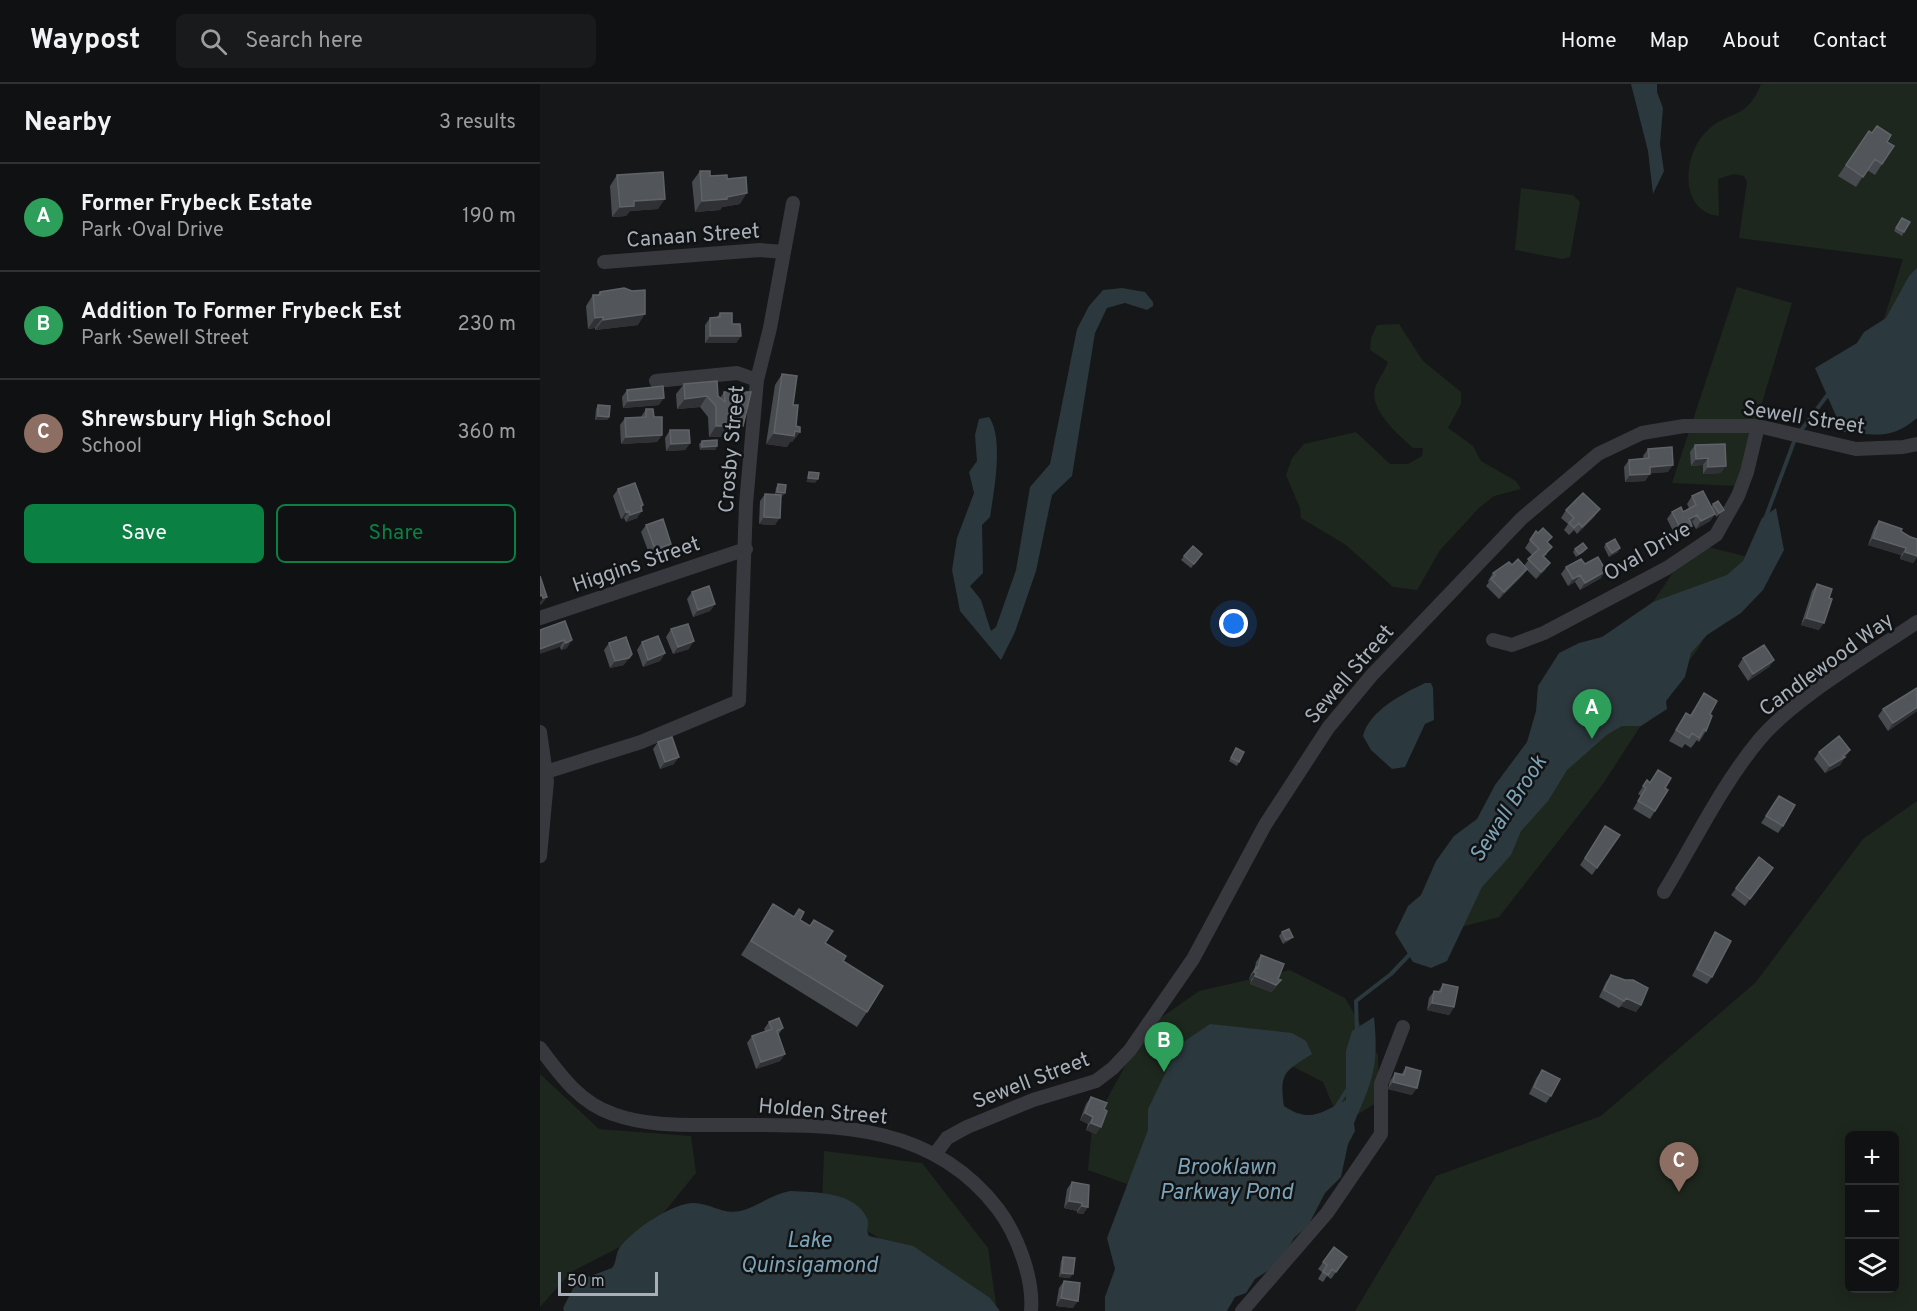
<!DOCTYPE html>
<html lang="en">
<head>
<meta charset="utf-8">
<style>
  :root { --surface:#101113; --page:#191a1c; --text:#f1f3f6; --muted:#9c9da0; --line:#303133; --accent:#0b8043 }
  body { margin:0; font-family:Overpass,sans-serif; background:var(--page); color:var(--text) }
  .controls { position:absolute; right:18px; bottom:18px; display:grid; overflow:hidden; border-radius:9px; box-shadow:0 3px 15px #0003 }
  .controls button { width:54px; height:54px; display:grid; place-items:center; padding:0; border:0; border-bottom:2px solid var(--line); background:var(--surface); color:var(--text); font:30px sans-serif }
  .scale { position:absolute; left:18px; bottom:15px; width:100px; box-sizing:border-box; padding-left:6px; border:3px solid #a7afb9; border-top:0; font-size:16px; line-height:21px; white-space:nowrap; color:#a7afb9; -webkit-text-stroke:4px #111214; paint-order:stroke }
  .you { position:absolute; left:694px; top:540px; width:21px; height:21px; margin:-15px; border:4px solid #fff; border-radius:50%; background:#1a73e8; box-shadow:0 0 0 9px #1a73e833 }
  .badge { display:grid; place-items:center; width:39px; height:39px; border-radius:50%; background:var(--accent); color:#fff; font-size:20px; font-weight:700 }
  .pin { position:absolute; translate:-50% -50px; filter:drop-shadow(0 2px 3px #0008) }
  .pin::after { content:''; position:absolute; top:32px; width:21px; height:18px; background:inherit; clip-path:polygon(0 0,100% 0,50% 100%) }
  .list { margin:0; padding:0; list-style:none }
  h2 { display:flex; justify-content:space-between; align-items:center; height:78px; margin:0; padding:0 24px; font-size:26px }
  h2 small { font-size:20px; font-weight:400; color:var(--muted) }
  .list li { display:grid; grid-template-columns:39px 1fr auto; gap:18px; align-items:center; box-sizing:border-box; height:108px; padding:0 24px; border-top:2px solid var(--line) }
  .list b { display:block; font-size:22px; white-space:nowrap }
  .list p { margin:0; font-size:20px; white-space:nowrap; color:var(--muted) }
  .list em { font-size:20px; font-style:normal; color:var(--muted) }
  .actions { display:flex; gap:12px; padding:18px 24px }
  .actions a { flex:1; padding:14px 0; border:2px solid var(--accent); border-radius:9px; text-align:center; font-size:21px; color:var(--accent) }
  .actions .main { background:var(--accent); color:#fff }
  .icon { flex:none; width:33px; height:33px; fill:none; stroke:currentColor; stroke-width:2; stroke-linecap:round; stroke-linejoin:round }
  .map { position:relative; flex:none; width:1377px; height:1227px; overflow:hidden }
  header { display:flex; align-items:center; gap:36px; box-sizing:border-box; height:84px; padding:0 30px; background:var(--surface); border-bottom:2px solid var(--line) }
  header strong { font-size:28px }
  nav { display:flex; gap:33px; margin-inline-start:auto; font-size:21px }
  .search { width:420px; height:54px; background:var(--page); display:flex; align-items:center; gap:15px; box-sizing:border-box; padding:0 21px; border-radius:9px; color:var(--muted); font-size:22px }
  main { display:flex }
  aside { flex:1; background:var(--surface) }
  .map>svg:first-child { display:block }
  .green { fill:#1e271e; fill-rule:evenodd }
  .water { fill:#2b383d }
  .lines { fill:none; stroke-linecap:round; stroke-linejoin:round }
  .stream { stroke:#2b383d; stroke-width:4 }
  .street { stroke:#37393e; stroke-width:14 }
  .wall { fill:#474a4e }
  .shaded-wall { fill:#2f3134 }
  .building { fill:#52555a; stroke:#5f6368; stroke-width:1.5 }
  .labels { text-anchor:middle; stroke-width:5; stroke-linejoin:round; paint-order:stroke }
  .street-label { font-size:21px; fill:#a7afb9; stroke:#111214 }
  .water-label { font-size:22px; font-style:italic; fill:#7ca3b7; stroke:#111214 }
</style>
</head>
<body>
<header>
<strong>Waypost</strong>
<div class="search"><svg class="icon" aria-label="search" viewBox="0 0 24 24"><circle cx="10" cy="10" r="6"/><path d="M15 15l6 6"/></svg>Search here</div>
<nav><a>Home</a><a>Map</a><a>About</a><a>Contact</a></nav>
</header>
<main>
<aside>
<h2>Nearby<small>3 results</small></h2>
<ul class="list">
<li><span class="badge" style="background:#2e9e5b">A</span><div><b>Former Frybeck Estate</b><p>Park · Oval Drive</p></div><em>190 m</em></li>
<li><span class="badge" style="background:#2e9e5b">B</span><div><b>Addition To Former Frybeck Est</b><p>Park · Sewell Street</p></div><em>230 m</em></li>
<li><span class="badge" style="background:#8d6e63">C</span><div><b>Shrewsbury High School</b><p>School</p></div><em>360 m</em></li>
</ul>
<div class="actions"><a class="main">Save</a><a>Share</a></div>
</aside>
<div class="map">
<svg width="1377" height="1227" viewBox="0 0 1377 1227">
  <rect width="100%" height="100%" fill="#161719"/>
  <path class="green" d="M1221 0H1377V325L1340 247 1363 175 1199 154 1207 98 1204 92 1194 90 1178 95 1179 132C1139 128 1143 73 1164 50 1186 25 1207 38 1221 0Z
    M981 104 1033 111 1040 118 1030 173 1022 175 975 166Z
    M1197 203 1252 219 1197 402 1132 399Z
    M859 240 883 277 921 308V320L908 344 933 362 941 377 976 397 981 405 954 412 940 423 900 466 877 506 853 503 806 461 761 434 760 424 746 391 752 374 764 360 816 348 850 380H868L882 372 883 364H873C859 351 829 326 835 304 838 295 845 287 848 278L830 266 831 254 837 241Z
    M1153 459 1208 473 1158 565 1114 621 1063 700 959 833 921 843 1027 634 1055 603Z
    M1377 717V1227H815L896 1092 1061 1032 1216 898 1323 755ZM1310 1052H1354V1204H1310Z
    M750 886 805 914 838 971 839 1017 801 1041 783 998 748 980 601 1105 548 1086 552 1043 605 945 659 907Z
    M0 990 59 1045 151 1052 156 1089 107 1149 31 1188 0 1223Z
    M284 1067 382 1079 448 1164 457 1227 282 1119Z"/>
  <path class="water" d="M1091 0H1117V8L1123 24 1120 60 1124 87 1113 110 1108 67Z
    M1377 184V334C1350 357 1336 350 1303 348L1275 284 1317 259 1324 248 1346 234 1369 192Z
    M582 204 605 208 613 218V222L607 226 585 219 567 224 555 249 532 392 512 411 496 487 475 548 461 576 420 527 412 486 417 454 434 409 429 388 437 377 435 351 439 335 449 333C464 354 454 407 450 433L442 441 443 489 430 502 441 516 451 547 456 543 476 486 490 403 510 380 537 245 549 222 563 206Z
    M1236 424 1244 466 1223 506 1201 529 1167 551 1151 569 1145 593 1126 617 1127 625 1101 642H1082L1068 650 1027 686 1008 717 981 747 971 771 942 803 907 877 891 884 873 878 855 849 868 822 881 811 896 777 914 752 937 735 955 701 987 658 996 627 998 602 1019 569 1039 559 1062 553 1113 518 1187 491 1203 477 1222 434Z
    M885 599H891L893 604 894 636 885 640 865 683 852 685 831 666 823 652C829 627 862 610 885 599Z
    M834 933C839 982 833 995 814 1039L815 1047 808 1060 801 1093 785 1109 768 1142 754 1154 740 1179 715 1195 706 1209 695 1213 687 1227H565V1213L575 1185 567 1154 608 1046V1025L639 961 670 940 752 949 766 957 772 970C745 987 739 989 744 1022 769 1039 781 1029 806 1016V967L812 947Z
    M251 1107C276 1108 315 1108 327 1134 330 1141 325 1145 329 1152L373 1162 450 1214 460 1227H24L23 1224 37 1197 72 1184C77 1178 75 1170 80 1163 93 1146 132 1119 154 1119 170 1119 183 1131 200 1127 218 1123 231 1110 251 1107Z"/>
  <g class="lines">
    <path class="stream" d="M1259 349 1289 309
      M1225 435 1255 355
      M817 948 816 917 851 890 871 869
      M795 1025 807 1006"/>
    <path class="street" d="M64 178 220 166 244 168
      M116 297 197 289 217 296
      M0 534 206 465
      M953 556 972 561 1004 549 1127 484 1176 451 1198 412 1207 388 1218 342
      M0 648 7 697 0 772
      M6 688 101 658 199 617 206 420 217 296 230 244 253 119
      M1124 808C1155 757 1181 702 1219 656 1254 614 1330 570 1377 538
      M0 964C20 991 40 1019 73 1030 106 1042 141 1041 176 1041 281 1042 387 1032 458 1125 477 1150 494 1195 491 1227
      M396 1069 407 1054 427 1043 493 1016 556 997 573 984 590 966 653 875 725 741 788 644 831 592 981 435 1058 370 1102 349 1144 342H1218L1316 365 1363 363 1377 360
      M702 1227 787 1129 841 1050V1000L863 943"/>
  </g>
  <path class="wall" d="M1329 47 1354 62 1335 91 1327 86 1316 103 1298 92Z
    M160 87 170 92 187 95 200 120 182 123 180 126 155 128 152 98Z
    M77 91 118 125 90 127 86 132 72 133 70 102Z
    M1362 134 1364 148 1362 152 1354 147Z
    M60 208 98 241 55 246V244L48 245 46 222 53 211H57Z
    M180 229 192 240 201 252 196 259H165V241L170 234H176Z
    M242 290 253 321 256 342 260 348 252 358H250L247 363 226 360 235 301Z
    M144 300 178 312 180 314 184 308 203 342 195 352 169 353 168 333 160 323 137 325 136 310Z
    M87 306 119 321 83 324 82 313Z
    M58 321 69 333 67 336H55L56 325Z
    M106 325 114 333 122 351 117 358 81 360 80 341 85 334 101 333Z
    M130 346 150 359 145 366 126 367 125 354Z
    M162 357 177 362 175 366H160L159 360Z
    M1155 361 1181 389 1163 390V381L1151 382 1150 368Z
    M1108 365 1128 388 1110 389 1105 397 1085 398 1084 383 1089 376 1104 375 1103 372Z
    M238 400 242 413H241L235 441 219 440 220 417 225 410H235L236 404Z
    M78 405 103 421 97 434 86 438 84 434 81 435 73 412Z
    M1152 412 1171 423 1173 420 1181 429 1176 433 1175 430 1170 437 1156 445 1152 438 1150 439 1147 449 1137 455 1127 435 1132 428H1143L1149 424 1147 420Z
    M1026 426 1055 432 1037 450 1034 446 1029 451 1024 446 1028 440 1021 434Z
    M1339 437 1377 455V473L1373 479 1360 475 1361 471 1328 461 1334 444Z
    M106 441 131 460 119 474 115 476 114 471 110 472 101 448Z
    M996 447 1008 459 1007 470 1004 473 1010 479 1005 486 996 495 987 486 982 492 959 515 946 502 949 498 948 497 953 489 972 481 984 482 992 471 985 464Z
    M1066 460 1078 468 1069 473 1064 463Z
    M1047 464 1044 468 1036 473 1033 468 1035 465Z
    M644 472 660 473 651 484 641 476Z
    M1045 480 1061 494 1040 506 1035 498 1028 502 1021 490 1026 483Z
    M1277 500 1279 546 1261 541 1272 507Z
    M152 508 175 520 170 527 153 533 147 515Z
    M25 537 27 564 21 566 20 563Z
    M131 545 149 565 133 570 126 553Z
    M102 558 125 569 120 577 103 583 97 566Z
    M69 559 84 581 70 584 64 566Z
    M1203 574 1234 576 1229 583 1208 597 1198 582Z
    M1377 604V627L1348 647 1338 632 1343 625Z
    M1164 609 1170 630 1166 647 1159 658 1157 656 1151 664 1145 660 1142 664 1129 657 1146 629 1150 631Z
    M118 658 134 680 120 685 113 665Z
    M696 664 699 678 697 682 689 677Z
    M1310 666 1300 681 1285 689 1274 675 1279 668Z
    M1118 686 1125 704 1115 727 1110 735 1093 725 1101 712 1098 710 1107 696 1110 698Z
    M1239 712 1243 742 1238 749 1221 739Z
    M1065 742 1080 751 1052 791 1040 781Z
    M1219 773 1233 784 1205 822 1191 811Z
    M233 820 260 836 303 877 327 928 317 943 201 871Z
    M742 848 750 856 743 860 739 852Z
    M1175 848 1172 893 1167 900 1152 892 1170 856Z
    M721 871 736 903 731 908 710 900 711 896 709 895 711 890 715 884 716 878Z
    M1071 891 1101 921 1096 928 1081 922 1079 924 1059 913 1066 898Z
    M903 900 914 923 909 931 887 926 889 914 894 907 898 908Z
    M229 938 243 944 238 951 245 970 240 977 216 985 207 959 212 952 225 947 224 945Z
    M866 983 872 1011 848 1005 850 997 855 989 861 991Z
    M1002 986 1011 1012 1006 1019 989 1010 997 993Z
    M551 1013 564 1025 556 1050 546 1046 548 1040 540 1036 546 1020Z
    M532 1098 548 1123 543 1130 537 1129V1127L524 1124 527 1105Z
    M794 1163 807 1173 791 1195 787 1192 783 1198 778 1195 782 1188 778 1185Z
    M523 1173 530 1194 519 1193 521 1177Z
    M524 1197 533 1224 516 1222 519 1204Z"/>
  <path class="shaded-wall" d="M207 109 200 120 182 123 180 126 155 128 162 117Z
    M125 115 118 125 90 127 86 132 72 133 80 123 94 117Z
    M105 230 98 241 55 246 63 236Z
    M63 233 55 244 48 245 55 234Z
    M170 252H201L196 259H165Z
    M167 312 160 323 137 325 145 315Z
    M124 314 119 321 83 324 88 317Z
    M58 332 69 333 67 336H55Z
    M176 342H203L195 352 169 353Z
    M255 347 260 348 252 358H250L247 363 226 360 234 349Z
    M122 351 117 358 81 360 86 353Z
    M150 359 145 366 126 367 131 360Z
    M177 362 175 366H160L162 363Z
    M1168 374 1163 381 1151 382 1156 375Z
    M1133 381 1128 388 1105 390 1110 383Z
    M1186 382 1181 389 1163 390 1168 383Z
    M1110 390 1105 397 1085 398 1090 391Z
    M268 394 278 395 275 399 266 398Z
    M237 408 245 409 242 413 235 412Z
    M103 421 99 428 102 427 97 434 86 438 90 431Z
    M1060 425 1055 432 1037 450 1042 443Z
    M89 427 84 434 81 435 86 428Z
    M1175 430 1170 437 1156 445 1161 437Z
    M1157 431 1152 438 1144 442 1149 435Z
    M224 433 240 434 235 441 219 440Z
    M1152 442 1147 449 1137 455 1142 447Z
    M1333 454 1366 464 1361 471 1328 461Z
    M131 460 119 474 115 476 120 468 122 463Z
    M119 464 114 471 110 472 115 465Z
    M1080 464 1078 468 1069 473 1072 469Z
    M1365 468 1377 472 1373 479 1360 475Z
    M1010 479 1005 486 996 495 1001 488Z
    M987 485 982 492 959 515 964 508Z
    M1066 487 1061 494 1040 506 1045 499Z
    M1040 491 1035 498 1028 502 1033 495Z
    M7 513 2 520 0 521V518L3 514Z
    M175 520 170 527 153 533 158 526Z
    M1266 534 1284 539 1279 546 1261 541Z
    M24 556 20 563 0 570V565Z
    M32 556 27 564 21 566 26 559Z
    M154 557 149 565 133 570 138 563Z
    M125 569 120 577 103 583 108 576Z
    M92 570 84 581 70 584 75 577Z
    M1234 576 1229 583 1208 597 1213 590Z
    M1377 623V627L1348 647 1353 639Z
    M1310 666 1300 681 1285 689 1290 682Z
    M139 673 134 680 120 685 125 678Z
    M753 853 750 856 743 860 746 856Z
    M714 888 716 889 711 896 709 895Z
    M715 892 741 896 736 903 731 908 710 900Z
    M1086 914 1101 921 1096 928 1081 922Z
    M892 919 914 923 909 931 887 926Z
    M245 970 240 977 216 985 221 978Z
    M853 998 877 1004 872 1011 848 1005Z
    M545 1029 553 1033 548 1040 540 1036Z
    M551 1039 561 1043 556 1050 546 1046Z
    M529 1117 542 1119 537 1127 524 1124Z
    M542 1122 548 1123 543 1130 537 1129Z
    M522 1189 533 1190 530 1194 519 1193Z
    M521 1214 538 1217 533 1224 516 1222Z"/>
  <path class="building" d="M1337 42 1351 51 1347 58 1354 62 1342 80 1335 75 1323 93 1306 81 1329 47 1332 49Z
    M160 87H170V92L187 91V95L206 93 207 109 187 113V115L162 117Z
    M123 88 125 115 94 117V122L80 123 77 91Z
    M1362 134 1370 138 1364 148 1356 144Z
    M84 204 92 207 105 206V230L63 236V233L55 234 53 211H60V208Z
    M180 229H192V240H200L201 252H170V234L180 233Z
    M242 290 257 292 253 321H258L256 342 260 343V348L255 347 254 352 234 349Z
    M177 297 178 312 185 318 184 308H211L203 342H176V322L167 312 145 315 144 300Z
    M123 302 124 314 88 317 87 306Z
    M58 321 70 322 69 333 58 332Z
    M106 325H113L114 333H122V351L86 353 85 334 106 333Z
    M130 346H149L150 359 131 360Z
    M177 356V362L162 363V357Z
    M1185 360 1186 382 1168 383V374L1156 375 1155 361Z
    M1132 363 1133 381 1110 383V390L1090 391 1089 376 1109 374 1108 365Z
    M269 388 279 389 278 395 268 394Z
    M95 399 103 421 101 422 102 427 90 431 89 427 86 428 78 405Z
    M238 400 246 401 245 409 237 408Z
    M1163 407 1175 430 1161 437 1157 431 1149 435 1152 442 1142 447 1132 428 1141 423 1143 428 1156 421 1152 412Z
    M1043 409 1060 425 1042 443 1039 439 1034 444 1029 439 1034 434 1026 426Z
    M225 410 241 411 240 434 224 433Z
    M1178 417 1184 426 1179 429 1173 420Z
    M123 435 131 460 122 463 124 467 120 468 119 464 115 465 106 441Z
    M1339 437 1362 445 1361 447 1370 453 1377 455V472L1365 468 1366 464 1333 454Z
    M1003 444 1012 453 1007 458 1012 463 1003 472 1010 479 1001 488 988 475 999 465 990 456 996 447 998 449Z
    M1075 455 1080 464 1072 469 1066 460Z
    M1043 459 1047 464 1039 470 1035 465Z
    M653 462 662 470 654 480 644 472Z
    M1058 473 1066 487 1045 499 1040 491 1033 495 1026 483 1041 475 1045 480Z
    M978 475 987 485 964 508 951 495 955 491 953 489 969 478 972 481Z
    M0 492 7 513 3 514 2 511 0 512Z
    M1277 500 1292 505 1289 514 1292 515 1284 539 1266 534Z
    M169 502 175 520 158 526 152 508Z
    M25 537 32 556 26 559 24 556 0 565V546Z
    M148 540 154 557 138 563 131 545Z
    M118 552 125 569 108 576 102 558Z
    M86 553 92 570 89 574 75 577 69 559Z
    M1224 561 1234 576 1213 590 1203 574Z
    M1377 604V623L1353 639 1343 625Z
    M1164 609 1177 617 1170 630 1172 632 1166 647 1164 645 1159 654 1152 649 1149 654 1136 646 1146 629 1151 632Z
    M1299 652 1310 666 1303 672 1305 673 1290 682 1279 668Z
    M132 653 139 673 125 678 118 658Z
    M696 664 704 668 699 678 691 674Z
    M1118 686 1131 694 1125 704 1128 706 1115 727 1098 717 1106 704 1103 702 1107 696 1110 699Z
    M1239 712 1255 721 1243 742 1226 732Z
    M1065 742 1080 751 1057 784 1045 774Z
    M1219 773 1233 784 1210 815 1196 804Z
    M233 820 254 833 259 825 264 828 260 836 270 842 274 836 293 847 285 859 306 872 303 877 343 902 327 928 211 857Z
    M749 845 753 853 746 856 742 848Z
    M1175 848 1191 857 1172 893 1157 885Z
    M721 871 744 880 738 895 741 896 736 901 715 892 716 889 714 888 716 883 718 884Z
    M1071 891 1085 896H1093L1108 904 1101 921 1086 914 1084 917 1064 906Z
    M903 900 918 903 914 923 892 919 894 907 901 908Z
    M239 934 243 944 237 947 245 970 221 978 212 952 232 945 229 938Z
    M866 983 881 987 877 1004 853 998 855 989 864 991Z
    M1002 986 1020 995 1011 1012 994 1003Z
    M551 1013 567 1019 564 1025 567 1027 561 1043 551 1039 553 1033 545 1029Z
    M532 1098 549 1101 548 1123 542 1122V1119L529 1117Z
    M794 1163 807 1173 796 1188 792 1185 788 1191 783 1188 787 1181 783 1178Z
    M523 1173 535 1174 533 1190 522 1189Z
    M524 1197 540 1199 538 1217 521 1214Z"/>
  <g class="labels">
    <g class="street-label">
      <text transform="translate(153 151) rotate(-4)" y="7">Canaan Street</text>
      <text transform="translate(1264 333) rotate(9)" y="7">Sewell Street</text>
      <text transform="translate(191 365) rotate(-85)" y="7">Crosby Street</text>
      <text transform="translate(1107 467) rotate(-30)" y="7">Oval Drive</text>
      <text transform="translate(96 480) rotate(-19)" y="7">Higgins Street</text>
      <text transform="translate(1286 580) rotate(-36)" y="7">Candlewood Way</text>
      <text transform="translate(809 590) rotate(-49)" y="7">Sewell Street</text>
      <text transform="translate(491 996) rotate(-21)" y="7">Sewell Street</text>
      <text transform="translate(283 1027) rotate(5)" y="7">Holden Street</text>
    </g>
    <g class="water-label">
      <text transform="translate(967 724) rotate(-57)" y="8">Sewall Brook</text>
      <text x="686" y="1090">Brooklawn<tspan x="686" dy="25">Parkway Pond</tspan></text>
      <text x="269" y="1163">Lake<tspan x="269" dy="25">Quinsigamond</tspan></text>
    </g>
  </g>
</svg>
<div class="controls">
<button>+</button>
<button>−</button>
<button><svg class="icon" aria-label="layers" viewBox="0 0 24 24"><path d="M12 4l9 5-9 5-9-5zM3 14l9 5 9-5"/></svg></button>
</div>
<div class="scale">50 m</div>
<div class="you"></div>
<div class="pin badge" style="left:1052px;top:655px;background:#2e9e5b">A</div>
<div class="pin badge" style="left:624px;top:988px;background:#2e9e5b">B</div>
<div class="pin badge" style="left:1139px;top:1108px;background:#8d6e63">C</div>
</div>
</main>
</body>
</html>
